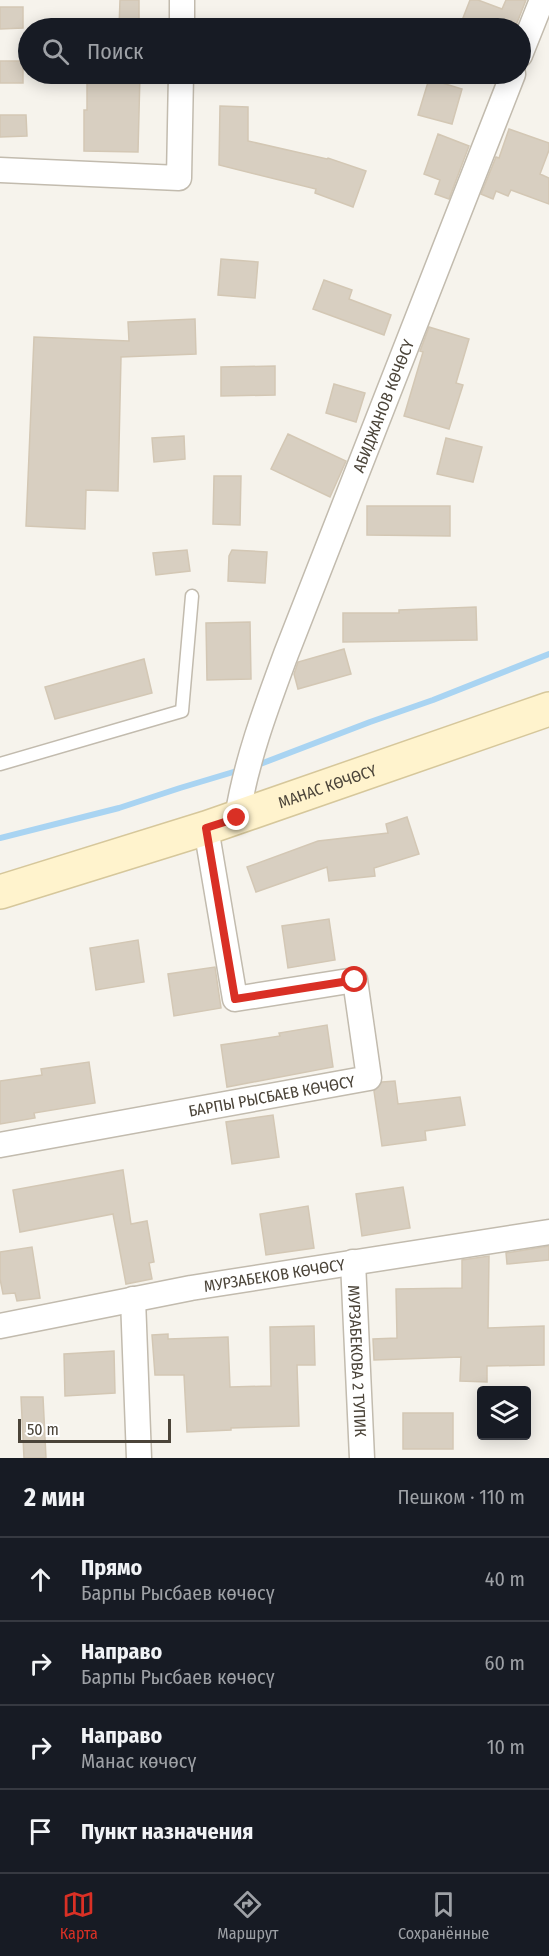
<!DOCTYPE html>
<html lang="ru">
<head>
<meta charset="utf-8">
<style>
  :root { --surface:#171b24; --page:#20242c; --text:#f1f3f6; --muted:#9ea1a6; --line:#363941; --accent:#d93025 }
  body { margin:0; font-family:"Fira Sans Condensed",sans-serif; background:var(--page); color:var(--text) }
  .controls { position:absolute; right:18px; bottom:18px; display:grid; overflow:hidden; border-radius:6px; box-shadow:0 3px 15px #0003 }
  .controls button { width:54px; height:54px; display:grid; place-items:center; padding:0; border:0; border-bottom:2px solid var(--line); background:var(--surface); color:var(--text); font:30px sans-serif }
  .scale { position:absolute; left:18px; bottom:15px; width:153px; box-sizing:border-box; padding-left:6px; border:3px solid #4b4439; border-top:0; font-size:16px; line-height:21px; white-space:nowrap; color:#4b4439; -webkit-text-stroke:4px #fff; paint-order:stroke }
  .stop { position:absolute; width:18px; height:18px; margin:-14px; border:4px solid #d93025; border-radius:50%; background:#fff }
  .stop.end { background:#d93025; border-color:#fff; box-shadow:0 2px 6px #0008 }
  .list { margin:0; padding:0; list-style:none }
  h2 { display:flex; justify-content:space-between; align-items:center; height:78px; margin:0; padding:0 24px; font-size:26px }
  h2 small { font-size:20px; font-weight:400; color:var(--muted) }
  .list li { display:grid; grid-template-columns:39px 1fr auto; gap:18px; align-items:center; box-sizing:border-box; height:84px; padding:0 24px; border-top:2px solid var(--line) }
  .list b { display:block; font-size:22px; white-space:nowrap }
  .list p { margin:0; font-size:20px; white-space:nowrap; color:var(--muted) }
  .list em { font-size:20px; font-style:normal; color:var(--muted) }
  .icon { flex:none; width:33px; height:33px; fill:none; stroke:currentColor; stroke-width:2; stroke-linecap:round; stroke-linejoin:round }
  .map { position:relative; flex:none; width:549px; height:1458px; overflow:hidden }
  .search { position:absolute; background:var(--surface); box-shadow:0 3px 15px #0003; left:18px; right:18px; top:18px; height:66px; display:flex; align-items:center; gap:15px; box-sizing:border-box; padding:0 21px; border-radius:33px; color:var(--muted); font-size:22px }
  .sheet { height:414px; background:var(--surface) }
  nav { display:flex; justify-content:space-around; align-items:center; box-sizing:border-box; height:84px; border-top:2px solid var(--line); background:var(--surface); font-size:16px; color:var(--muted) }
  nav a { display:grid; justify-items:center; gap:3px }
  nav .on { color:var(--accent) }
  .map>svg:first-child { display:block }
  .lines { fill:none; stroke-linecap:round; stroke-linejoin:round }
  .stream { stroke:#a9d4f2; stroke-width:6 }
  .building { fill:#d8cfc1; stroke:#d3c7b4; stroke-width:1.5 }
  .service-casing { stroke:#c2bbae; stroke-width:15 }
  .minor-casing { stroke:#c2bbae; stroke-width:27 }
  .secondary-casing { stroke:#d6c79b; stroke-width:36 }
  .service { stroke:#fff; stroke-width:12 }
  .minor { stroke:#fff; stroke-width:24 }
  .secondary { stroke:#fff3cd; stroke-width:33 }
  .route { stroke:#d93025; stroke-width:8 }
  .labels { text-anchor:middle; stroke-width:5; stroke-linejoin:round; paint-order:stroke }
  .street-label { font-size:16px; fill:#4b4439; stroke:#fff }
</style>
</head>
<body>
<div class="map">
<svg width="549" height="1458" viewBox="0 0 549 1458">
  <rect width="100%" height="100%" fill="#f6f3ec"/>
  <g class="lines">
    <path class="stream" d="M255 766 370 722 433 700 549 654
      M0 838 119 808 180 788 240 770"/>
  </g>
  <path class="building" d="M120 0H139V28H119Z
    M470 0H478L502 9 506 0H526L515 28H477L461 23Z
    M0 7H23V28L0 29Z
    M0 61H23V83H0Z
    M87 74H140L138 152 84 151V110H87Z
    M429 79 462 89 452 124 418 115Z
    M220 106 248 107V141L327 159 328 158 366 171 353 207 315 193 316 189 219 165Z
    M0 115H26L27 136 0 137Z
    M509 129 549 143V150L540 174 549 178V204L511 190 508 196 496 191 493 199 481 194 496 157 499 158Z
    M438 134 469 146 449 199 435 194 440 180 424 174Z
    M221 259 258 262 255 298 218 295Z
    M324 280 352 290 349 299 391 315 384 335 313 309Z
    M195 319 196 354 121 357 118 491 86 490 85 529 26 526 34 337 129 341 128 322Z
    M429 327 469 339 456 383 463 385 449 429 404 416 423 352 420 351Z
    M275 366V395L221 396V367Z
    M334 384 365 393 356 422 326 413Z
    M288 434 346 461 330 497 271 469Z
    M184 436 185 459 154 462 152 438Z
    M446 438 482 447 473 482 437 474Z
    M214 476H241L240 525 213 524Z
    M367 506H450V536L367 535Z
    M187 550 190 571 156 575 153 553Z
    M232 550 267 552 265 583 228 581 229 556Z
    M476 607 477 640 343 642V613H399V610Z
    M250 622 251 679 207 680 206 623Z
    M344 649 351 674 298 689 294 674 298 662Z
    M144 659 152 693 55 719 45 687Z
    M407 817 419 854 374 868 375 876 329 881 327 867 256 892 247 867 318 841 388 833 386 824Z
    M329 919 335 960 288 968 282 926Z
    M138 940 144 982 96 990 90 948Z
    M215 967 221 1008 174 1016 168 974Z
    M327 1025 333 1067 227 1087 221 1045 280 1036 279 1033Z
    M89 1062 95 1103 34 1113 35 1118 0 1124V1081L42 1075 41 1069Z
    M395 1081 398 1104 460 1097 465 1125 425 1131 426 1140 382 1146 374 1091 382 1082Z
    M273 1115 279 1157 232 1164 226 1122Z
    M123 1170 131 1224 147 1221 154 1262 149 1263 152 1279 126 1284 113 1214 20 1232 13 1190Z
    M403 1187 410 1228 362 1236 356 1194Z
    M308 1206 314 1248 266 1255 260 1214Z
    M549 1246V1260L507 1264 506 1253Z
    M32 1247 40 1298 17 1301 15 1293 3 1294 0 1279V1252Z
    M489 1256 488 1328 544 1326V1365L487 1366V1382L460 1381 461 1357 374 1360 373 1339 397 1338 396 1289 462 1288V1260Z
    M314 1326 315 1365H297L299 1426 231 1428V1430L187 1432 184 1375H155L152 1335 168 1334V1339L228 1337 230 1387 271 1386 270 1327Z
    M114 1351 115 1393 65 1396 64 1354Z
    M21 1397H43L46 1458H24Z
    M403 1413H453V1449H403Z"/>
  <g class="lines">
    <defs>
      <path id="service" d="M0 764 182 711 192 596"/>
      <g id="minor">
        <path d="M182 28V0"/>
        <path d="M520 55 542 0"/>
        <path d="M0 170 179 178 181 74"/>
        <path id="s1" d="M237 818C246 761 266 708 286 654L513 74"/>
        <path id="s2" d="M0 1145 369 1078 355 980 235 999 206 828"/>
        <path id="s3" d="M353 1262 362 1458"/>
        <path d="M133 1299 139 1458"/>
        <path id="s4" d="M0 1326 191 1288 549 1232"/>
      </g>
      <g id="secondary">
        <path id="s5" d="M0 892 206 828 549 709"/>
      </g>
    </defs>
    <use href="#service" class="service-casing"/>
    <use href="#minor" class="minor-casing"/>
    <use href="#secondary" class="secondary-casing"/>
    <use href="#service" class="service"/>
    <use href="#minor" class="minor"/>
    <use href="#secondary" class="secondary"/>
  </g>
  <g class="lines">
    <path class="route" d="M237 818 206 828 235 999 355 980"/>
  </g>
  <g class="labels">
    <g class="street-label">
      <text dy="6" stroke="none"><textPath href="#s1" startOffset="438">АБИДЖАНОВ КӨЧӨСҮ</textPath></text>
      <text dy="6" stroke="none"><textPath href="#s5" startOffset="344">МАНАС КӨЧӨСҮ</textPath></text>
      <text dy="6" stroke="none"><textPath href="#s2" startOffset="276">БАРПЫ РЫСБАЕВ КӨЧӨСҮ</textPath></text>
      <text dy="6" stroke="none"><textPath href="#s4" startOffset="279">МУРЗАБЕКОВ КӨЧӨСҮ</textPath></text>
      <text dy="6" stroke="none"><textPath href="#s3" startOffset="99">МУРЗАБЕКОВА 2 ТУПИК</textPath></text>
    </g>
  </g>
</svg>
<div class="controls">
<button><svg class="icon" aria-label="layers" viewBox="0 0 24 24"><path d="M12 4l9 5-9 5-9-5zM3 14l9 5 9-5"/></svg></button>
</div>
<div class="scale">50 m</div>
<div class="stop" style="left:355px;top:980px"></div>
<div class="stop end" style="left:237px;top:818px"></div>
<div class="search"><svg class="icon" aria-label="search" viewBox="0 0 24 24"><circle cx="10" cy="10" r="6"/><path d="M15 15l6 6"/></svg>Поиск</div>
</div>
<section class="sheet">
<h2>2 мин<small>Пешком · 110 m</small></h2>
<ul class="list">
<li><svg class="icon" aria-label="ahead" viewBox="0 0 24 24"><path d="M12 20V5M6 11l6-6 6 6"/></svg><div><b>Прямо</b><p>Барпы Рысбаев көчөсү</p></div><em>40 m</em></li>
<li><svg class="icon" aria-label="right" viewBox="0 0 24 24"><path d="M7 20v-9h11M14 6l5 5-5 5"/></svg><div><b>Направо</b><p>Барпы Рысбаев көчөсү</p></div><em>60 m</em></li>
<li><svg class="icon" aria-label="right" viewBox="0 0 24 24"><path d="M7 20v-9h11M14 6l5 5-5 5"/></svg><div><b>Направо</b><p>Манас көчөсү</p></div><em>10 m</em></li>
<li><svg class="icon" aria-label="arrive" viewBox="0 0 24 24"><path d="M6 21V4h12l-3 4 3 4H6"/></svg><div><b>Пункт назначения</b></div></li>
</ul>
</section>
<nav>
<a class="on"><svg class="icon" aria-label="map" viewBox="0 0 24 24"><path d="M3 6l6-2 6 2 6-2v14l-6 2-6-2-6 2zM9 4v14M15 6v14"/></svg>Карта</a>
<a><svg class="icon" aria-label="directions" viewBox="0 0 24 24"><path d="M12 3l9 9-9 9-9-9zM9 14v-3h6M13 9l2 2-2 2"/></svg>Маршрут</a>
<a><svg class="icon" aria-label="saved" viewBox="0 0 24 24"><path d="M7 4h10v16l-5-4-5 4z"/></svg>Сохранённые</a>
</nav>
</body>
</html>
